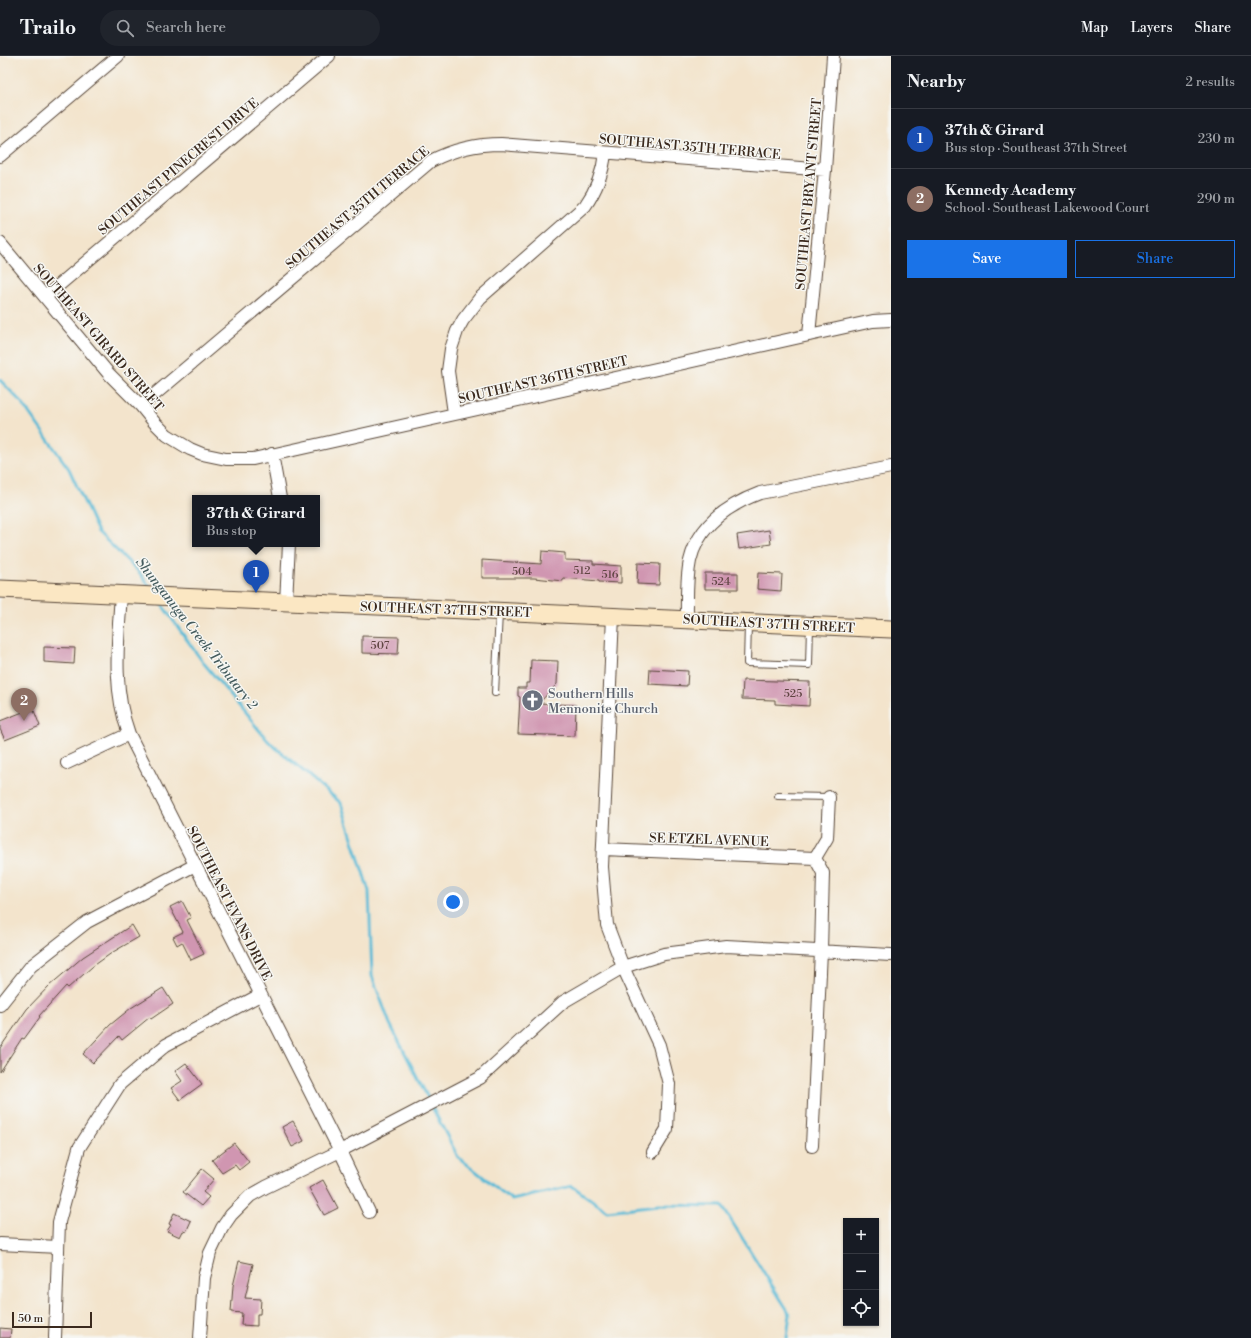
<!DOCTYPE html>
<html lang="en">
<head>
<meta charset="utf-8">
<style>
  :root { --surface:#171b24; --page:#20242c; --text:#f1f3f6; --muted:#9ea1a6; --line:#363941; --accent:#1a73e8 }
  body { margin:0; font-family:"Libre Bodoni",serif; background:var(--page); color:var(--text) }
  .controls { position:absolute; right:12px; bottom:12px; display:grid; overflow:hidden; border-radius:0px; box-shadow:0 1px 3px #0004 }
  .controls button { width:36px; height:36px; display:grid; place-items:center; padding:0; border:0; border-bottom:1px solid var(--line); background:var(--surface); color:var(--text); font:20px sans-serif }
  .scale { position:absolute; left:12px; bottom:10px; width:80px; box-sizing:border-box; padding-left:4px; border:2px solid #3b2a1e; border-top:0; font-size:11px; line-height:14px; white-space:nowrap; color:#3b2a1e; -webkit-text-stroke:3px #f6f6f2; paint-order:stroke }
  .you { position:absolute; left:453px; top:846px; width:14px; height:14px; margin:-10px; border:3px solid #fff; border-radius:50%; background:#1a73e8; box-shadow:0 0 0 6px #1a73e833 }
  .badge { display:grid; place-items:center; width:26px; height:26px; border-radius:50%; background:var(--accent); color:#fff; font-size:13px; font-weight:700 }
  .pin { position:absolute; translate:-50% -33px; filter:drop-shadow(0 1px 2px #0008) }
  .pin::after { content:''; position:absolute; top:21px; width:14px; height:12px; background:inherit; clip-path:polygon(0 0,100% 0,50% 100%) }
  .popup { position:absolute; left:192px; top:439px; width:128px; height:52px; box-sizing:border-box; display:grid; place-content:center; border-radius:0px; background:var(--surface); filter:drop-shadow(0 1px 3px #0005); font-size:13px; white-space:nowrap; color:var(--muted) }
  .popup b { font-size:15px; color:var(--text) }
  .popup::after { content:''; position:absolute; left:50%; top:100%; margin-left:-8px; border:8px solid transparent; border-top-color:var(--surface) }
  .list { margin:0; padding:0; list-style:none }
  h2 { display:flex; justify-content:space-between; align-items:center; height:52px; margin:0; padding:0 16px; font-size:17px }
  h2 small { font-size:13px; font-weight:400; color:var(--muted) }
  .list li { display:grid; grid-template-columns:26px 1fr auto; gap:12px; align-items:center; box-sizing:border-box; height:60px; padding:0 16px; border-top:1px solid var(--line) }
  .list b { display:block; font-size:15px; white-space:nowrap }
  .list p { margin:0; font-size:13px; white-space:nowrap; color:var(--muted) }
  .list em { font-size:13px; font-style:normal; color:var(--muted) }
  .actions { display:flex; gap:8px; padding:12px 16px }
  .actions a { flex:1; padding:9px 0; border:1px solid var(--accent); border-radius:0px; text-align:center; font-size:14px; color:var(--accent) }
  .actions .main { background:var(--accent); color:#fff }
  .icon { flex:none; width:22px; height:22px; fill:none; stroke:currentColor; stroke-width:2; stroke-linecap:round; stroke-linejoin:round }
  .map { position:relative; flex:none; width:891px; height:1282px; overflow:hidden }
  header { display:flex; align-items:center; gap:24px; box-sizing:border-box; height:56px; padding:0 20px; background:var(--surface); border-bottom:1px solid var(--line) }
  header strong { font-size:19px }
  nav { display:flex; gap:22px; margin-inline-start:auto; font-size:14px }
  .search { width:280px; height:36px; background:var(--page); display:flex; align-items:center; gap:10px; box-sizing:border-box; padding:0 14px; border-radius:22px; color:var(--muted); font-size:15px }
  main { display:flex }
  aside { flex:1; background:var(--surface) }
  .map>svg:first-child { display:block }
  .lines { fill:none; stroke-linecap:round; stroke-linejoin:round }
  .stream { stroke:#58bad6; stroke-width:3 }
  .building { fill:#d096b1 }
  .service-casing { stroke:#574638; stroke-width:8 }
  .minor-casing { stroke:#574638; stroke-width:14 }
  .secondary-casing { stroke:#574638; stroke-width:19 }
  .service { stroke:#fff; stroke-width:6 }
  .minor { stroke:#fff; stroke-width:12 }
  .secondary { stroke:#fbe7c3; stroke-width:17 }
  .labels { text-anchor:middle; stroke-width:3; stroke-linejoin:round; paint-order:stroke }
  .number-label { font-size:11px; fill:#604543 }
  .street-label { font-size:13px; fill:#3b2a1e; stroke:#f6f6f2 }
  .worship-label { font-size:13px; fill:#5b616d; stroke:#f6f6f2; text-anchor:start }
  .water-label { font-size:14px; font-style:italic; fill:#455c5e; stroke:#f6f6f2 }
</style>
</head>
<body>
<header>
<strong>Trailo</strong>
<div class="search"><svg class="icon" aria-label="search" viewBox="0 0 24 24"><circle cx="10" cy="10" r="6"/><path d="M15 15l6 6"/></svg>Search here</div>
<nav><a>Map</a><a>Layers</a><a>Share</a></nav>
</header>
<main>
<div class="map">
<svg width="891" height="1282" viewBox="0 0 891 1282">
  <rect width="100%" height="100%" fill="#f6f6f2"/>
  <filter id="ink" filterUnits="userSpaceOnUse"><feTurbulence type="fractalNoise" baseFrequency=".025" numOctaves="2"/><feDisplacementMap in="SourceGraphic" scale="8" xChannelSelector="R" yChannelSelector="G"/><feConvolveMatrix kernelMatrix="1 2 1 2 8 2 1 2 1" color-interpolation-filters="sRGB"/></filter>
  <filter id="wash" filterUnits="userSpaceOnUse"><feTurbulence type="fractalNoise" baseFrequency=".012" numOctaves="4" result="noise"/><feDisplacementMap in="SourceGraphic" scale="16" xChannelSelector="R" yChannelSelector="G"/><feGaussianBlur stdDeviation="0.9" result="paint"/><feColorMatrix in="noise" values="0 0 0 0 0 0 0 0 0 0 0 0 0 0 0 0 0 1.4 0 .05"/><feComposite in="paint" operator="in"/></filter>
  <g filter="url(#wash)">
    <rect width="100%" height="100%" fill="#f3e4cc"/>
    <g class="lines">
      <path class="stream" d="M0 324 22 347 69 413 98 476 139 516 151 533
        M160 546 202 605 269 686 341 747 369 835 372 920 390 968 430 1046
        M432 1051 458 1101 512 1144 572 1130 607 1155 658 1149 722 1150 790 1258 787 1282"/>
    </g>
    <g id="blocks">
      <path class="building" d="M769 474 771 488 739 493 737 479Z
        M542 495 565 497V504L593 505V508L621 510V527L599 526V525L563 522V525L534 522H482V504L541 508Z
        M638 507 660 508 659 529 637 528Z
        M705 517H738V533H705Z
        M758 517 782 518 781 535 757 533Z
        M362 580 399 581 398 598 362 597Z
        M44 591 75 592 74 608 44 606Z
        M531 604 558 605 557 628 539 647 576 649 575 680 518 678 520 641 518 640V632H526V627H530Z
        M650 613 688 615 687 630 649 628Z
        M743 624 810 626 809 650 775 648V644L742 643Z
        M33 652 40 670 5 684 0 673V665Z
        M182 845 191 862 187 864 204 898 191 904 182 886 177 889 173 881 183 876 170 851Z
        M132 869 139 881 113 896 92 911 68 932 66 930 39 960 40 961 24 983 22 982 0 1016V992L27 953 49 930 83 901Z
        M163 932 173 948 151 963 150 961 122 984 119 980 93 1007 83 998 110 969 131 952Z
        M186 1007 202 1028 180 1044 171 1032 182 1025 175 1015Z
        M293 1065 304 1085 292 1091 282 1071Z
        M234 1087 249 1106 239 1114 235 1109 222 1117 212 1104Z
        M202 1113 214 1123 203 1136 209 1141 201 1150 183 1136Z
        M323 1124 338 1152 324 1159 309 1132Z
        M174 1157 191 1165 186 1176 183 1175 180 1181 167 1175 171 1169 169 1168Z
        M239 1205 253 1208 245 1242 261 1243 260 1258H257V1270L241 1269 242 1257 231 1256 233 1230Z
        M0 1272 11 1273 10 1282H0Z"/>
    </g>
  </g>
  <g filter="url(#ink)">
    <use href="#blocks" fill-opacity="0" stroke="#574638" stroke-width="1"/>
    <g class="lines">
      <defs>
        <path id="service" d="M748 568 747 607 809 609 810 570
          M495 637 499 557
          M778 740 829 741"/>
        <path id="minor" d="M0 100 118 0
          M0 187 109 318 141 350 154 366 167 379 190 393 202 398 226 403H253L809 279 873 265 891 264
          M45 241 329 0
          M809 279 825 114 833 0
          M141 350 431 105C454 93 475 88 501 88L825 114
          M454 357 448 315 451 293 457 275 463 264 480 242 585 150C597 133 603 117 605 97
          M272 398 280 442
          M121 538C118 585 112 632 129 678L340 1095 369 1156
          M286 546 289 488
          M613 560 602 811 607 869 623 911 659 989 669 1028 667 1073 653 1096
          M687 563C687 544 686 524 690 505 698 470 728 449 760 437L891 411
          M67 707 129 678
          M603 793 815 802
          M815 802 827 782 829 741
          M0 949 31 910 87 866 195 809
          M812 1090 821 895 823 817 815 802
          M0 1188 58 1191
          M55 1282 59 1166 79 1092 120 1028 166 989 260 939
          M200 1282 204 1222 210 1197 222 1172 231 1159 250 1140 266 1131 340 1095 480 1022 563 946 623 911 664 898 726 890 891 899"/>
        <path id="secondary" d="M0 533 891 573"/>
      </defs>
      <use href="#service" class="service-casing"/>
      <use href="#minor" class="minor-casing"/>
      <use href="#secondary" class="secondary-casing"/>
      <use href="#service" class="service"/>
      <use href="#minor" class="minor"/>
      <use href="#secondary" class="secondary"/>
    </g>
  </g>
  <defs>
    <symbol id="church-disc" viewBox="-11 -11 22 22"><circle r="9.5" fill="#6b7280" stroke="#f6f6f2"/><path d="M-1.2-6h2.4v3.5h3.3v2.4h-3.3V6h-2.4V-.1h-3.3v-2.4h3.3Z" fill="#fff"/></symbol>
  </defs>
  <g fill-rule="evenodd">
    <use href="#church-disc" x="520" y="632" width="25" height="25"/>
  </g>
  <g class="labels">
    <g class="number-label">
      <text x="582" y="518">512</text>
      <text x="522" y="519">504</text>
      <text x="610" y="522">516</text>
      <text x="721" y="529">524</text>
      <text x="380" y="593">507</text>
      <text x="793" y="641">525</text>
    </g>
    <g class="street-label">
      <text transform="translate(690 90) rotate(5)" y="5">SOUTHEAST 35TH TERRACE</text>
      <text transform="translate(178 110) rotate(-40)" y="5">SOUTHEAST PINECREST DRIVE</text>
      <text transform="translate(808 138) rotate(-85)" y="5">SOUTHEAST BRYANT STREET</text>
      <text transform="translate(357 151) rotate(-40)" y="5">SOUTHEAST 35TH TERRACE</text>
      <text transform="translate(99 281) rotate(49)" y="5">SOUTHEAST GIRARD STREET</text>
      <text transform="translate(543 323) rotate(-13)" y="5">SOUTHEAST 36TH STREET</text>
      <text transform="translate(446 553) rotate(2)" y="5">SOUTHEAST 37TH STREET</text>
      <text transform="translate(769 567) rotate(3)" y="5">SOUTHEAST 37TH STREET</text>
      <text transform="translate(709 783) rotate(2)" y="5">SE ETZEL AVENUE</text>
      <text transform="translate(230 847) rotate(63)" y="5">SOUTHEAST EVANS DRIVE</text>
    </g>
    <g class="worship-label">
      <text x="548" y="642">Southern Hills<tspan x="548" dy="15">Mennonite Church</tspan></text>
    </g>
    <g class="water-label">
      <text transform="translate(197 577) rotate(52)" y="5">Shunganuga Creek Tributary 2</text>
    </g>
  </g>
</svg>
<div class="controls">
<button>+</button>
<button>−</button>
<button><svg class="icon" aria-label="locate" viewBox="0 0 24 24"><circle cx="12" cy="12" r="6"/><path d="M12 2v4M12 18v4M2 12h4M18 12h4"/></svg></button>
</div>
<div class="scale">50 m</div>
<div class="you"></div>
<div class="pin badge" style="left:256px;top:537px;background:#1a4fb4">1</div>
<div class="popup"><b>37th &amp; Girard</b>Bus stop</div>
<div class="pin badge" style="left:24px;top:665px;background:#8d6e63">2</div>
</div>
<aside>
<h2>Nearby<small>2 results</small></h2>
<ul class="list">
<li><span class="badge" style="background:#1a4fb4">1</span><div><b>37th &amp; Girard</b><p>Bus stop · Southeast 37th Street</p></div><em>230 m</em></li>
<li><span class="badge" style="background:#8d6e63">2</span><div><b>Kennedy Academy</b><p>School · Southeast Lakewood Court</p></div><em>290 m</em></li>
</ul>
<div class="actions"><a class="main">Save</a><a>Share</a></div>
</aside>
</main>
</body>
</html>
